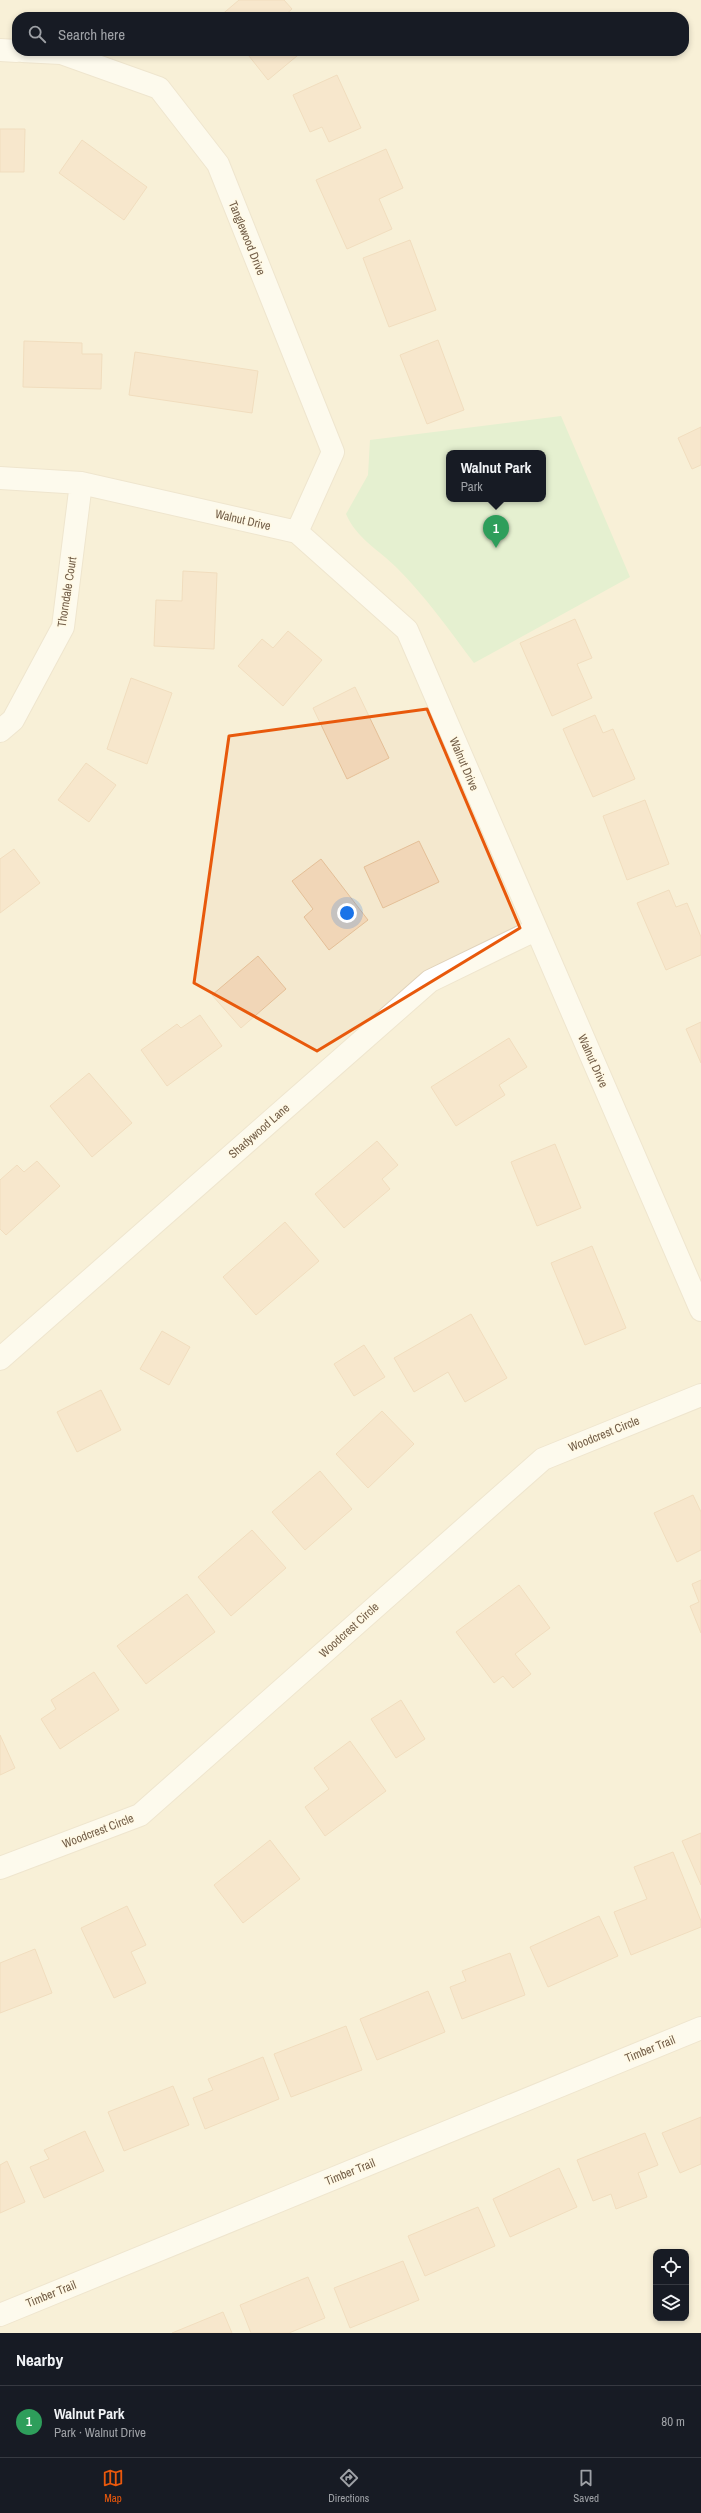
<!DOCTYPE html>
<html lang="en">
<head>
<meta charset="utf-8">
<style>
  :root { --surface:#171b24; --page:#20242c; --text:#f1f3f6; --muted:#9ea1a6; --line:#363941; --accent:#ea580c }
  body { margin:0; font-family:"Archivo Narrow",sans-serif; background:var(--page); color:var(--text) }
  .controls { position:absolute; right:12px; bottom:12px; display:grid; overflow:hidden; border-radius:8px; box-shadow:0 2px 6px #0003 }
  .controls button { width:36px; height:36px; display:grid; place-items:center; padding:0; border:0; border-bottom:1px solid var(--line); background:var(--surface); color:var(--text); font:20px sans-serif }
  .you { position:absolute; left:347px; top:913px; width:14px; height:14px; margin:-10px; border:3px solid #fff; border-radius:50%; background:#1a73e8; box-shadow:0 0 0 6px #1a73e833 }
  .badge { display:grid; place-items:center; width:26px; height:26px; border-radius:50%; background:var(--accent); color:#fff; font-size:13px; font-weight:700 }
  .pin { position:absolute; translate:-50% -33px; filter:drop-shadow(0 1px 2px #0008) }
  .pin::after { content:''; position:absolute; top:21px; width:14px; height:12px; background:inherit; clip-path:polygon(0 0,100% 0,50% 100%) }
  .popup { position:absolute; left:446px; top:450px; width:100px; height:52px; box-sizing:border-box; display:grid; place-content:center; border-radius:8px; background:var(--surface); filter:drop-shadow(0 1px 3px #0005); font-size:13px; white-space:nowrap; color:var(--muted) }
  .popup b { font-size:15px; color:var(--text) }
  .popup::after { content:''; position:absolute; left:50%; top:100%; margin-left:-8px; border:8px solid transparent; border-top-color:var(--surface) }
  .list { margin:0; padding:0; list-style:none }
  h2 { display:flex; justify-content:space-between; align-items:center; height:52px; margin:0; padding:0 16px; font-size:17px }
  h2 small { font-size:13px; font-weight:400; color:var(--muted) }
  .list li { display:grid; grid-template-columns:26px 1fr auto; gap:12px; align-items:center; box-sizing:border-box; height:72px; padding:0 16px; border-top:1px solid var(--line) }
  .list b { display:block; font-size:15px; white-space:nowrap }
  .list p { margin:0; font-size:13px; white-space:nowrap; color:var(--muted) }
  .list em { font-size:13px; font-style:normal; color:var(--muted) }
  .icon { flex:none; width:22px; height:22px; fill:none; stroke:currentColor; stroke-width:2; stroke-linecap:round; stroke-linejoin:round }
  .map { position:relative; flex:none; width:701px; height:2333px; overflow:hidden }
  .search { position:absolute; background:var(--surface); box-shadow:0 2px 6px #0003; left:12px; right:12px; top:12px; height:44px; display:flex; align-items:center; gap:10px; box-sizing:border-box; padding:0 14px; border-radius:16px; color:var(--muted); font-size:15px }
  .sheet { height:124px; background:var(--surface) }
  nav { display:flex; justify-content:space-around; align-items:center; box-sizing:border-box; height:56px; border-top:1px solid var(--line); background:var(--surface); font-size:11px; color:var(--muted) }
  nav a { display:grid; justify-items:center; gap:2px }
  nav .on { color:var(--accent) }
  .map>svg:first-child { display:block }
  .residential { fill:#f4e8ce; fill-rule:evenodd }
  .green { fill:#c9e9be; fill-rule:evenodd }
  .building { fill:#f1d6b7; stroke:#e4bf97 }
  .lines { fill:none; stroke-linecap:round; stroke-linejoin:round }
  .street-casing { stroke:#e0d2bb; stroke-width:24 }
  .street { stroke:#fff; stroke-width:22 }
  .marked { fill:none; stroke:#e8590c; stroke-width:3; stroke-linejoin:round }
  .labels { text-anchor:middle; stroke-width:3; stroke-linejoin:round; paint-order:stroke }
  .street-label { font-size:12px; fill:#725d47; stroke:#fff9e5 }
</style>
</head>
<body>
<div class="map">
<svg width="701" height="2333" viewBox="0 0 701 2333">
  <rect width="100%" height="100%" fill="#fcf5df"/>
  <path class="residential" d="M0 0H701V2333H0ZM17 17H684V51H17ZM449 453H543V499H449ZM656 2252H686V2318H656Z"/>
  <path class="green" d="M561 416 630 577 474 663C449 630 426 597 397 568 378 549 357 539 346 514L368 475 370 440ZM449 453H543V499H449Z"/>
  <path class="building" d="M239 0H284L292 9 283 17H219Z
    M245 51H303L268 80Z
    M337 75 361 128 329 142 322 127 310 132 293 95Z
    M0 129H25L24 172H0Z
    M82 140 147 187 124 220 59 173Z
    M386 149 403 188 379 199 392 229 347 249 316 180Z
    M410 240 436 310 389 327 363 258Z
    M438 340 464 410 427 424 400 355Z
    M24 341 82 343V354H102L101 389 23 387Z
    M135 352 258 371 252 413 129 395Z
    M701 427V465L692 469 678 438Z
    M183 571 217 573 214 649 154 646 156 600 182 601Z
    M575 619 592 658 577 664 592 698 552 716 520 643Z
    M288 631 322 660 283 706 238 666 262 639 273 648Z
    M131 678 172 693 147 764 107 749Z
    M355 687 389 758 347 779 313 708Z
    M595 715 603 733 613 729 635 779 593 797 563 729Z
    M86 763 116 785 89 822 58 800Z
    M645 800 669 864 627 880 603 816Z
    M419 841 439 882 383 908 364 867Z
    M14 849 40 883 0 913V859Z
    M321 859 368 920 329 950 304 917 313 909 292 881Z
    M669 890 676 907 687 903 701 937V955L666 970 637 903Z
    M258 956 286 989 241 1028 212 995Z
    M200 1015 222 1046 167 1086 141 1050 177 1024 181 1028Z
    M701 1022V1063L686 1029Z
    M509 1038 527 1067 499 1085 505 1095 456 1126 431 1087Z
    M89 1073 132 1123 92 1157 50 1106Z
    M377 1141 398 1165 382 1179 390 1189 344 1228 315 1194Z
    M555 1144 581 1208 537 1226 511 1162Z
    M37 1161 60 1186 6 1235 0 1229V1180L17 1165 24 1172Z
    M285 1222 319 1261 256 1315 223 1277Z
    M592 1246 626 1328 585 1345 551 1263Z
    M471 1314 507 1378 465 1402 448 1372 414 1392 394 1358Z
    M162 1331 190 1347 169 1385 140 1369Z
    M364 1345 385 1377 354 1396 334 1364Z
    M101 1390 121 1430 77 1452 57 1412Z
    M382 1411 414 1444 368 1488 336 1454Z
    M320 1471 352 1509 305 1550 272 1512Z
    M693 1495 701 1512V1550L677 1562 654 1513Z
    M252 1530 286 1568 231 1616 198 1577Z
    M701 1580V1633L690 1606 699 1602 692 1584Z
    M519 1585 550 1628 515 1654 531 1674 513 1688 503 1676 494 1683 456 1632Z
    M187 1594 215 1632 146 1684 117 1646Z
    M94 1672 119 1710 60 1749 41 1719 56 1709 51 1700Z
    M401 1700 425 1739 396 1758 371 1719Z
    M0 1735 15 1768 0 1775Z
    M350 1741 386 1791 325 1836 305 1807 329 1789 314 1768Z
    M701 1833V1885L682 1841Z
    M270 1840 300 1879 243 1923 214 1885Z
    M673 1852 701 1921V1927L631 1955 614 1912 647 1899 634 1867Z
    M127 1906 146 1945 131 1952 146 1983 114 1998 81 1928Z
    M599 1916 618 1956 548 1987 530 1947Z
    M35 1949 52 1993 0 2013V1963Z
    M510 1953 525 1995 462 2019 450 1987 466 1981 462 1971Z
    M428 1991 445 2032 377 2060 360 2019Z
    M346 2026 362 2070 291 2097 274 2054Z
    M263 2057 279 2099 205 2129 193 2098 213 2090 208 2079Z
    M173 2086 189 2125 124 2151 108 2112Z
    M701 2117V2164L680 2173 662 2133Z
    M85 2131 104 2171 44 2198 30 2167 49 2159 44 2150Z
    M645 2133 658 2165 638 2173 647 2197 616 2209 611 2194 593 2201 577 2160Z
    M7 2161 25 2202 0 2213V2165Z
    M559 2168 577 2207 510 2237 493 2199Z
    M478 2207 495 2246 425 2276 408 2236Z
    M403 2261 419 2300 350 2328 334 2288Z
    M308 2277 325 2318 289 2333H251L240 2305Z
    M223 2312 232 2333H172Z"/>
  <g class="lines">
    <defs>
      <path id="street" d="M0 50 17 51
        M22 51 61 53 159 88 218 164 333 452 297 532
        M0 478 81 483 297 532 407 630 701 1310
        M0 731 13 720 63 627 81 483
        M0 1359 430 981 535 930
        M0 1868 140 1815 543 1459 701 1395
        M0 2315 701 2028"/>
    </defs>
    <use href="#street" class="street-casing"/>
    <use href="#street" class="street"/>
  </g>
  <path d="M0 0H701V2333H0ZM427 709 520 928 317 1051 194 983 229 736Z" fill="#fcf5df" fill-opacity=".55" fill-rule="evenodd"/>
  <path class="marked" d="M427 709 520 928 317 1051 194 983 229 736Z"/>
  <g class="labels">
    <g class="street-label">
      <text transform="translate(247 238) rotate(68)" y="4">Tanglewood Drive</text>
      <text transform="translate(243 520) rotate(13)" y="4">Walnut Drive</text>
      <text transform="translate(67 592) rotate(-81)" y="4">Thorndale Court</text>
      <text transform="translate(464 764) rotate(67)" y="4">Walnut Drive</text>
      <text transform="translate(593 1061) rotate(66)" y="4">Walnut Drive</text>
      <text transform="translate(259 1131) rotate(-41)" y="4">Shadywood Lane</text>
      <text transform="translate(604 1434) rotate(-22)" y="4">Woodcrest Circle</text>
      <text transform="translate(349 1630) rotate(-42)" y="4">Woodcrest Circle</text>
      <text transform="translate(98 1831) rotate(-21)" y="4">Woodcrest Circle</text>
      <text transform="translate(650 2049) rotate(-22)" y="4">Timber Trail</text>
      <text transform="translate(350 2172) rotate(-22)" y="4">Timber Trail</text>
      <text transform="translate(51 2294) rotate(-22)" y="4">Timber Trail</text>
    </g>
  </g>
</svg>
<div class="controls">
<button><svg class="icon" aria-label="locate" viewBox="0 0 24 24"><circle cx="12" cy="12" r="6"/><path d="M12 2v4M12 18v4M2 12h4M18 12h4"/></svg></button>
<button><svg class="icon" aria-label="layers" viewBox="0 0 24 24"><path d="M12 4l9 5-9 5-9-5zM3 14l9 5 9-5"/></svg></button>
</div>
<div class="you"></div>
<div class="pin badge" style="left:496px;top:548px;background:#2e9e5b">1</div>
<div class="popup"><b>Walnut Park</b>Park</div>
<div class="search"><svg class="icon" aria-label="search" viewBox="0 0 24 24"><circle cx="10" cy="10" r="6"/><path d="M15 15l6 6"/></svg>Search here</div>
</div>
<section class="sheet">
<h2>Nearby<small></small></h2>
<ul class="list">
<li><span class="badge" style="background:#2e9e5b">1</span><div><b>Walnut Park</b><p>Park · Walnut Drive</p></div><em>80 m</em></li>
</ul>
</section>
<nav>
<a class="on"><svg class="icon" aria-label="map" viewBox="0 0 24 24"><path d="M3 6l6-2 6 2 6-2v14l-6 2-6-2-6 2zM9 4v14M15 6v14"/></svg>Map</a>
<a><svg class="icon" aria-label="directions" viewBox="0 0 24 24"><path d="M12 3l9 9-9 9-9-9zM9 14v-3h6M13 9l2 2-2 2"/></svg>Directions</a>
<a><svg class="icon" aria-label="saved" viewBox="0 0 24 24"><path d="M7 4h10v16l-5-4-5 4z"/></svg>Saved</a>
</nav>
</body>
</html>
